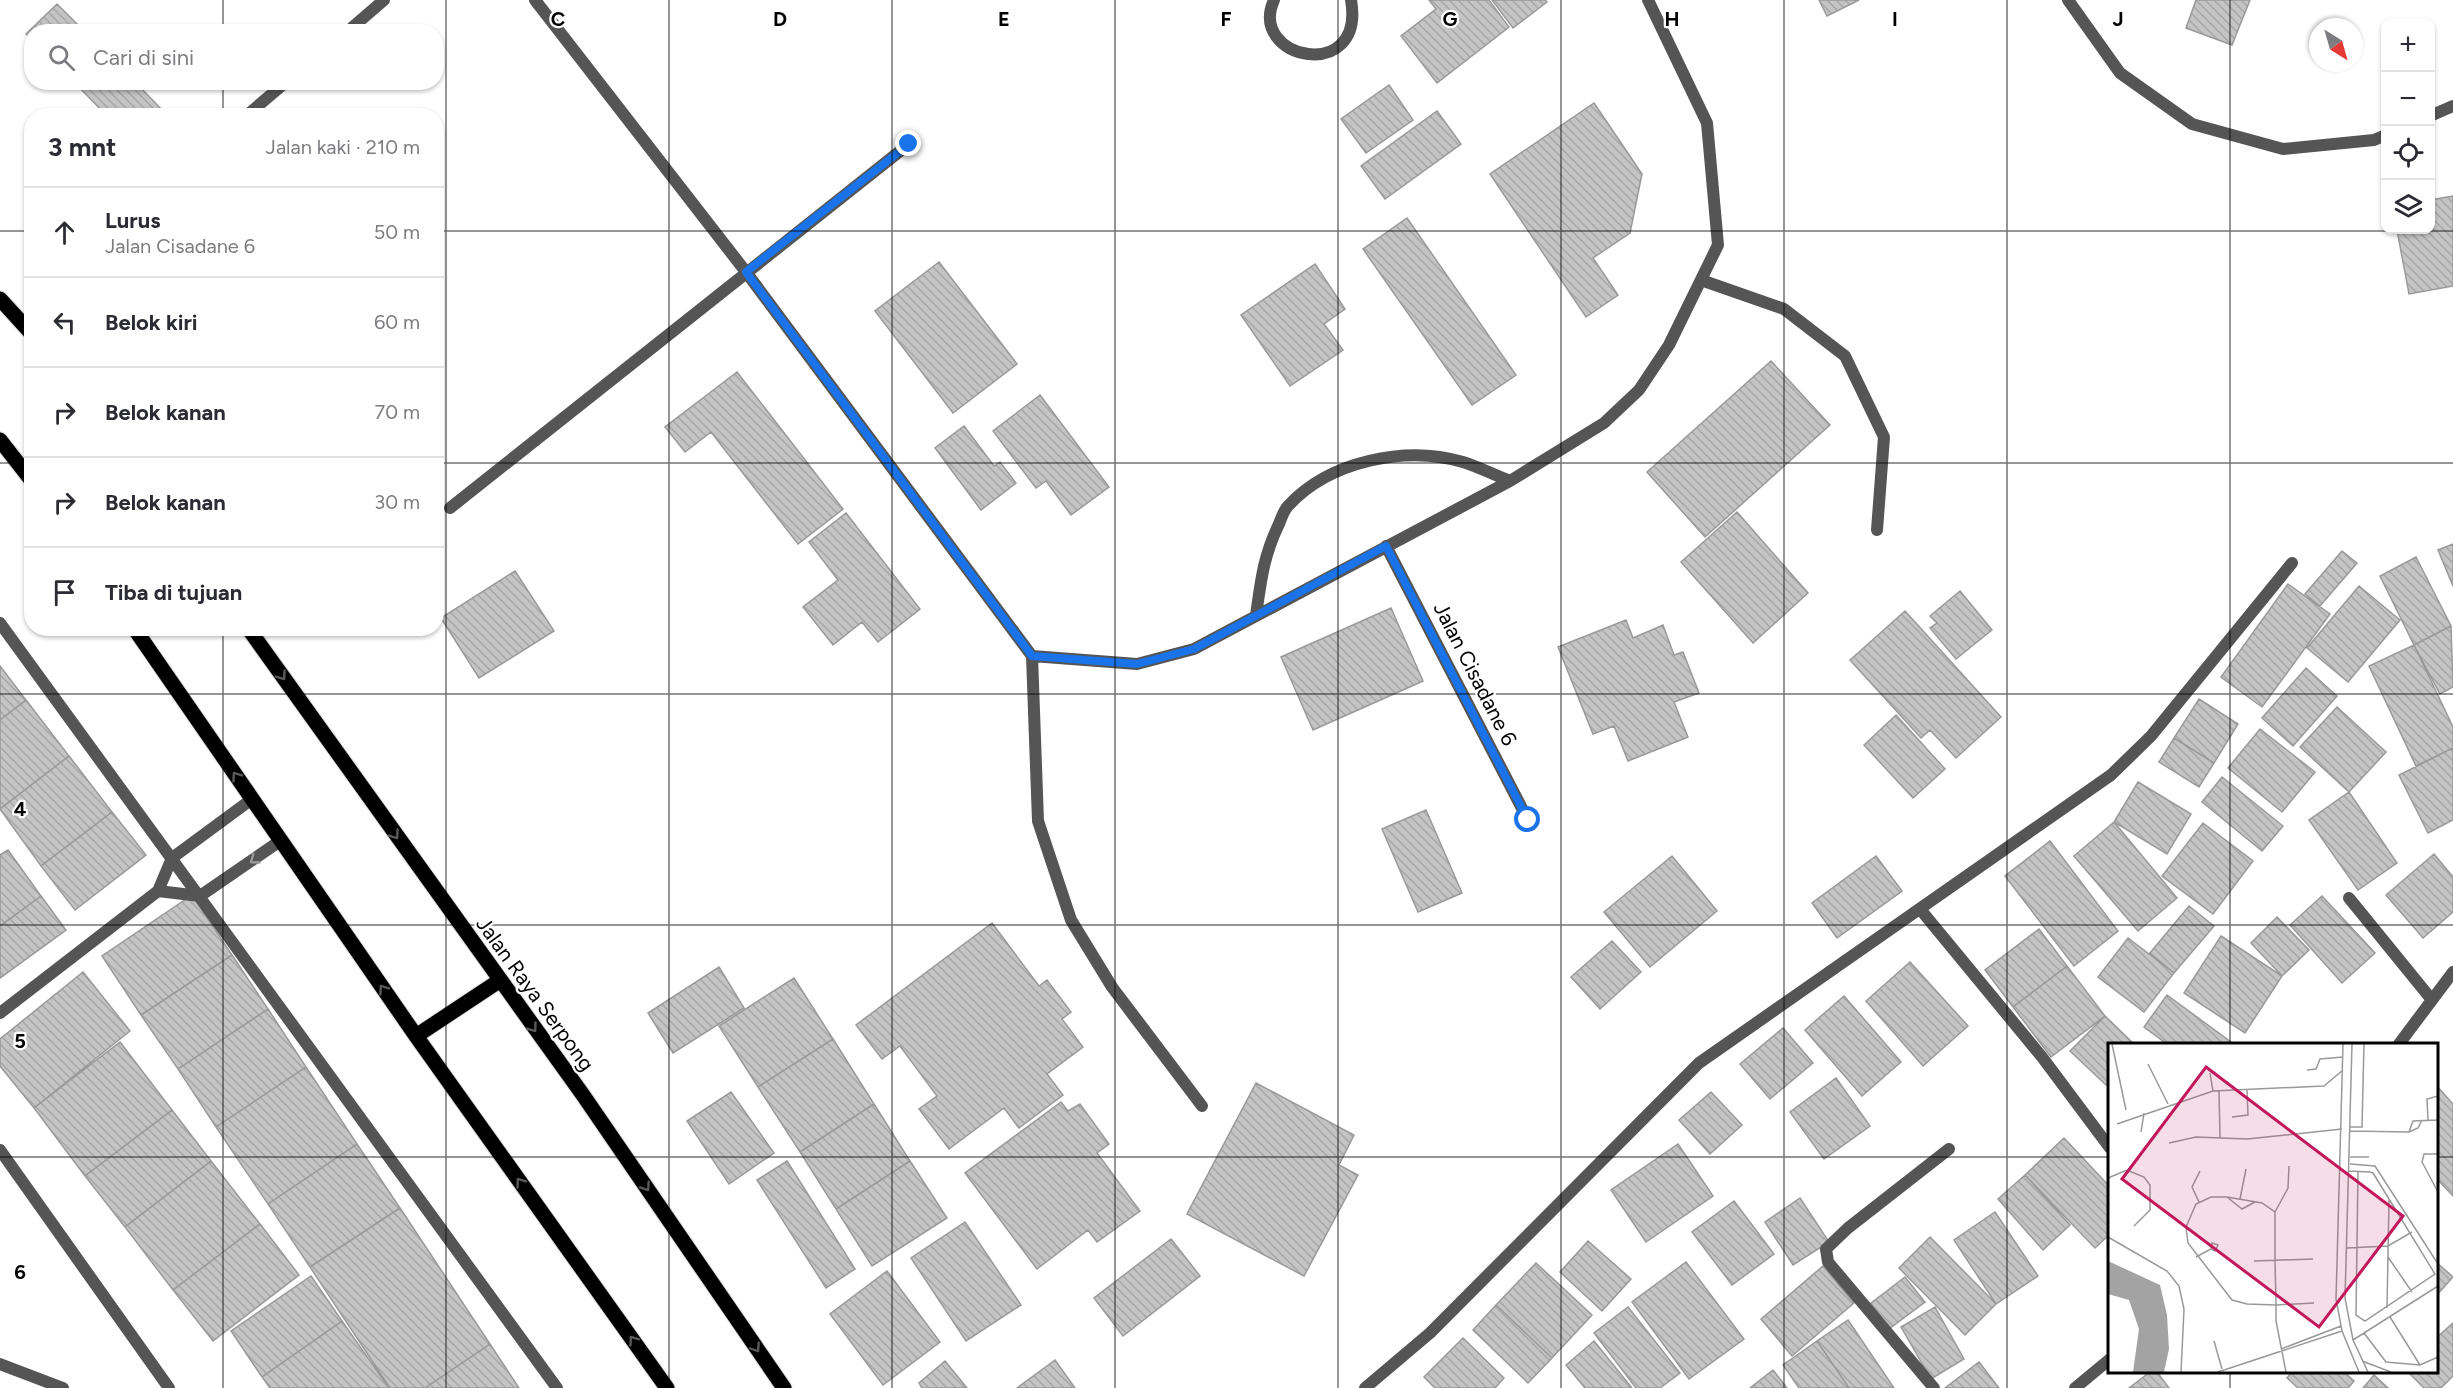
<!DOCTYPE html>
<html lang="id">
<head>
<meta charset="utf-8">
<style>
  :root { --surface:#fff; --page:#f2f2f3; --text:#2b2b33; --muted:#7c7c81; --line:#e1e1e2 }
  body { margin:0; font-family:Figtree,sans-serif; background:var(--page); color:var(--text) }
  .controls { position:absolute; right:18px; top:18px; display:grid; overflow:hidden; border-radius:12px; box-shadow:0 2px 4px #0004 }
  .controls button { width:54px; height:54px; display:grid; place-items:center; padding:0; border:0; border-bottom:2px solid var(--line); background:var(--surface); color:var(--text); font:30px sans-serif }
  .compass { position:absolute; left:2309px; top:18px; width:54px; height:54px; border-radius:50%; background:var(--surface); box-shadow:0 2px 4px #0004; rotate:143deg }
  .stop { position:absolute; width:18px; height:18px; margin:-14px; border:4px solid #1a73e8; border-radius:50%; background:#fff }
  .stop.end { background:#1a73e8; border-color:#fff; box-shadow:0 2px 6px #0008 }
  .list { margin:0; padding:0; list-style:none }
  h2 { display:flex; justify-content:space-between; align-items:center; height:78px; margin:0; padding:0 24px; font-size:26px }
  h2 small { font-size:20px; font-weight:400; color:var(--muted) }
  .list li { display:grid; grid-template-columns:39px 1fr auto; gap:18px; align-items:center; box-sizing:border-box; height:90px; padding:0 24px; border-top:2px solid var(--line) }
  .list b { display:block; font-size:22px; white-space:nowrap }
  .list p { margin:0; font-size:20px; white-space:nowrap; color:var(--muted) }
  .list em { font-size:20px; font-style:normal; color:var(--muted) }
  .icon { flex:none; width:33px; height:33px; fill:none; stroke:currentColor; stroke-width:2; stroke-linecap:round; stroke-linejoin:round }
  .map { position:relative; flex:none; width:2453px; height:1388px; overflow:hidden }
  .search { position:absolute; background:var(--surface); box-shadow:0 2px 4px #0004; left:24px; top:24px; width:420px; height:66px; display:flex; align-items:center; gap:15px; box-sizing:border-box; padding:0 21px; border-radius:24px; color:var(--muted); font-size:22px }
  .panel { position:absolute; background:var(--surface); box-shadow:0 2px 4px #0004; left:24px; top:108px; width:420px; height:528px; border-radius:24px }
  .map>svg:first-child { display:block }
  .building { fill:url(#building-back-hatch); stroke:#999; stroke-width:1.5 }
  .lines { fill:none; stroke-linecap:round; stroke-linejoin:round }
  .primary-casing { stroke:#dbdbdb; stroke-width:17 }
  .service { stroke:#555; stroke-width:12 }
  .minor { stroke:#555; stroke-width:12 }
  .primary { stroke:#000; stroke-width:15 }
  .oneway { stroke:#595959 }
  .oneway2 { stroke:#999 }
  .route { stroke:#1a73e8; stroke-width:8 }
  .grid { fill:none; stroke:#000; stroke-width:1.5; stroke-opacity:0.55 }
  .labels { text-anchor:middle; stroke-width:4.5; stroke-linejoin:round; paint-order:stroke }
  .street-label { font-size:21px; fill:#000; stroke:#fff }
  .inset-road { fill:none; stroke:#999; stroke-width:1.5 }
  .view { fill:#c2185b; fill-opacity:0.15; stroke:#c2185b; stroke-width:3 }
  .inset-edge { fill:none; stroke:#000; stroke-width:3 }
  .grid-label { font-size:20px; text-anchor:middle; font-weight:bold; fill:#000; stroke:#fff; stroke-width:4.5; stroke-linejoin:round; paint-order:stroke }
</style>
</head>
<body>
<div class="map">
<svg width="2453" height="1388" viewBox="0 0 2453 1388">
  <defs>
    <pattern id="building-back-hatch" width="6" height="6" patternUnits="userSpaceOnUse" patternTransform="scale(1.5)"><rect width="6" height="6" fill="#c4c4c4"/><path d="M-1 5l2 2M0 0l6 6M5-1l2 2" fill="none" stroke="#a7a7a7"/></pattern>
  </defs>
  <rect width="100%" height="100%" fill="#fff"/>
  <path class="building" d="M1429 0H1489L1509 27 1437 83 1401 36 1436 9Z
    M1492 0H1545L1547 2 1513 28Z
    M1819 0H1859L1827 16Z
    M2196 0H2250L2232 45 2186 28Z
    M57 4 85 32H32V39L26 34Z
    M74 82H135L167 115 107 116Z
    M1389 85 1413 120 1366 153 1341 119Z
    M1594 103 1642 174 1630 233 1593 258 1618 295 1586 317 1490 174Z
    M1437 111 1461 144 1385 199 1361 166Z
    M2453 196V286L2409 294 2397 230H2430V200Z
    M1407 218 1516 375 1472 405 1363 249Z
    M939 262 1017 364 953 413 875 311Z
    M1315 264 1345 309 1324 324 1343 350 1290 386 1241 315Z
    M1771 361 1830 425 1705 537 1647 472Z
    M737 372 843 509 798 544 711 432 685 452 665 427Z
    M1040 395 1109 487 1071 515 1046 481 1036 488 993 431Z
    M964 426 994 466 1000 462 1016 483 981 510 935 448Z
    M1737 512 1808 593 1753 643 1681 562Z
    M846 513 920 609 878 642 862 622 833 645 803 607 838 580 809 542Z
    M2453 544V586L2438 550Z
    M2342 551 2357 563 2320 606 2305 594Z
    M2416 557 2451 626 2414 645 2380 576Z
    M515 571 554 631 479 678 441 618Z
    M2288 584 2330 614 2262 707 2221 677Z
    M2359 586 2400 620 2348 682 2307 648Z
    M1960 591 1992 630 1956 659 1930 628 1937 623 1930 616Z
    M1391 608 1423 681 1313 730 1281 657Z
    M1905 611 2001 717 1956 758 1930 730 1921 738 1850 660Z
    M1626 620 1633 638 1663 625 1674 655 1683 652 1699 693 1674 702 1688 737 1628 761 1614 726 1593 734 1558 647Z
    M2451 626 2453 687 2440 694 2414 645Z
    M2414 645 2453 727V748L2416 766 2369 666Z
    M0 666 26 700 0 720Z
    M2306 668 2337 696 2293 746 2262 718Z
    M2199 699 2238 724 2214 763 2174 738Z
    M26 700 69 756 0 809V720Z
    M2337 707 2386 752 2349 792 2300 747Z
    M1896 715 1945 769 1913 798 1864 745Z
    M2260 729 2315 772 2282 812 2228 768Z
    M2174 738 2214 763 2199 787 2159 762Z
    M2453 748V820L2428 833 2399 775Z
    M69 756 112 812 41 866 0 809Z
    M2222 777 2283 826 2262 851 2202 802Z
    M2138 782 2191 814 2167 854 2114 822Z
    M2349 792 2397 863 2358 890 2309 820Z
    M1426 810 1462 893 1418 912 1382 829Z
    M112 812 146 855 75 910 41 866Z
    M2114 822 2177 898 2138 931 2074 856Z
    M2203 823 2253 861 2213 914 2162 876Z
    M2050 841 2118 931 2074 966 2005 876Z
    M8 850 41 896 0 926V855Z
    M2434 854 2453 877V912L2423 938 2386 895Z
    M1672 856 1717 911 1650 967 1604 912Z
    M1876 856 1902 891 1837 938 1812 903Z
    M192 895 232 955 141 1015 102 956Z
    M41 896 66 930 0 978V926Z
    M2322 896 2375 953 2342 983 2290 925Z
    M2189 906 2214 926 2174 973 2150 953Z
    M2277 917 2309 950 2282 976 2251 943Z
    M992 923 1039 986 1047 980 1071 1012 1062 1019 1083 1047 1047 1074 1063 1095 1019 1128 1004 1108 949 1149 919 1109 937 1096 900 1046 882 1059 856 1025Z
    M2039 929 2067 966 2013 1007 1985 970Z
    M2221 936 2282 976 2245 1033 2184 993Z
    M2128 938 2174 973 2144 1012 2098 977Z
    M1612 941 1641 972 1600 1009 1571 977Z
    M232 955 268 1009 178 1069 141 1015Z
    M1910 962 1968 1026 1923 1066 1866 1001Z
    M2067 966 2105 1016 2051 1057 2013 1007Z
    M719 967 744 1008 673 1053 648 1013Z
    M83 972 130 1031 34 1108 0 1066V1039Z
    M794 978 833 1039 758 1087 719 1026Z
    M2167 995 2231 1042 2230 1044H2167L2144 1027Z
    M1844 996 1901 1062 1862 1096 1805 1030Z
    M268 1009 306 1067 216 1127 178 1069Z
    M2105 1016 2134 1044H2110V1081L2106 1085 2070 1051Z
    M1783 1028 1813 1063 1770 1099 1740 1064Z
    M833 1039 874 1104 800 1152 758 1087Z
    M120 1042 172 1110 85 1176 34 1108Z
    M306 1067 357 1144 268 1204 216 1127Z
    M1836 1078 1870 1126 1824 1159 1790 1112Z
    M1256 1083 1354 1135 1339 1165 1358 1175 1304 1276 1187 1214Z
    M2436 1085 2453 1104V1196L2436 1178Z
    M731 1092 774 1153 729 1184 687 1121Z
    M1711 1092 1742 1125 1710 1154 1679 1120Z
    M1061 1102 1068 1111 1080 1104 1109 1144 1097 1153 1140 1211 1097 1242 1088 1230 1037 1269 965 1173Z
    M874 1104 910 1161 836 1209 800 1152Z
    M172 1110 211 1161 125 1227 85 1176Z
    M2064 1138 2110 1187V1234L2095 1248 2025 1175Z
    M357 1144 400 1208 310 1267 268 1204Z
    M1678 1144 1713 1196 1646 1242 1611 1190Z
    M211 1161 260 1224 173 1290 125 1227Z
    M787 1161 855 1269 826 1288 757 1180Z
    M910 1161 947 1218 872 1266 836 1209Z
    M2025 1175 2070 1225 2043 1250 1998 1199Z
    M1800 1198 1829 1242 1793 1265 1765 1222Z
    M1734 1201 1774 1254 1732 1285 1692 1232Z
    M400 1208 490 1344 425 1388H390L310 1267Z
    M1995 1212 2038 1276 1996 1304 1954 1240Z
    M965 1222 1021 1305 966 1341 911 1258Z
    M260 1224 299 1275 213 1341 173 1290Z
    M1930 1237 1996 1304 1965 1335 1899 1268Z
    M1171 1239 1200 1276 1123 1336 1094 1298Z
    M1588 1241 1631 1279 1602 1311 1560 1272Z
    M1686 1262 1744 1339 1689 1379 1632 1302Z
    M2436 1262 2453 1277 2436 1296Z
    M1536 1263 1592 1315 1552 1358 1496 1305Z
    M1823 1266 1854 1303 1792 1356 1761 1319Z
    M887 1271 940 1342 883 1385 830 1314Z
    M311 1276 342 1321 262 1377 231 1331Z
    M1905 1277 1925 1302 1889 1329 1870 1304Z
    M1496 1305 1552 1358 1528 1383 1473 1330Z
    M1628 1307 1680 1373 1660 1388H1636L1594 1333Z
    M1935 1307 1964 1359 1931 1379 1901 1327Z
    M1848 1320 1894 1388H1849L1817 1341Z
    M342 1321 389 1388H270L262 1377Z
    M2453 1323V1376L2441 1388H2424L2408 1372H2436V1338Z
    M1463 1338 1504 1378 1495 1388H1435L1424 1377Z
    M1594 1341 1632 1388H1585L1566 1365Z
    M1817 1341 1849 1388H1799L1783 1365Z
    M490 1344 519 1388H425Z
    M1055 1360 1075 1388H1017Z
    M945 1361 967 1388H922L919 1383Z
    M1979 1362 1999 1388H1945Z
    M1773 1370 1787 1388H1750Z
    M2150 1372H2157L2169 1388H2129Z
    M2292 1372H2344L2354 1381 2348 1388H2298L2287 1378Z
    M2374 1375 2388 1388H2363Z"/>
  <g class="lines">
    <defs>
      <path id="primary" d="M0 299 32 334
        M0 440 32 481
        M134 628 416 1036 667 1388
        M248 628 583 1095 784 1388
        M416 1036 499 981"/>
    </defs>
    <use href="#primary" class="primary-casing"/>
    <path class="service" d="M1274 0C1247 60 1366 84 1351 0
      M0 623 557 1388
      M158 891 200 896 280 841
      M0 1013 158 891 172 858 252 799
      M0 1150 169 1388
      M0 1364 63 1388"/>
    <path class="minor" d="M535 0 746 272 1032 656 1137 664 1194 649 1510 481 1604 423 1639 390 1669 345 1718 245 1707 123 1648 0
      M2068 0 2120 73 2192 124 2283 149 2374 140 2386 135
      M347 32 384 0
      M246 116 286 82
      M2430 116 2453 106
      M1701 280 1784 309 1845 356 1884 437 1877 530
      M450 508 909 144
      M1386 546 1528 820
      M1256 615C1261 581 1263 558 1278 526 1281 520 1283 511 1288 506 1329 461 1406 445 1463 462 1479 467 1494 475 1510 481
      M1032 656 1038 821 1071 920 1112 987 1202 1106
      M2349 898 2432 1000
      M1920 909 2042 1057 2110 1148
      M2399 1044 2453 972
      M1365 1388 1430 1333 1699 1063 2111 775 2151 736 2292 563
      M1934 1388 1828 1262 1826 1249 1848 1228 1949 1149
      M2075 1388 2110 1359"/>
    <use href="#primary" class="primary"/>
  </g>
  <defs><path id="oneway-chevron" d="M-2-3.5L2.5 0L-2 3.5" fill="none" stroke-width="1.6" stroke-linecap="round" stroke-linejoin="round" transform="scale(1.5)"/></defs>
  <g class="oneway">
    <use href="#oneway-chevron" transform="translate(282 676) rotate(55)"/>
    <use href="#oneway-chevron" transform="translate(236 776) rotate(-125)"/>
    <use href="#oneway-chevron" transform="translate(395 835) rotate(55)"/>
    <use href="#oneway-chevron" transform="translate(383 989) rotate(-125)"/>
    <use href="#oneway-chevron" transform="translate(533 1028) rotate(54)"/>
    <use href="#oneway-chevron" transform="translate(520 1182) rotate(-126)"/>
    <use href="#oneway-chevron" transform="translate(646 1187) rotate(56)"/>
    <use href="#oneway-chevron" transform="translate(633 1340) rotate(-126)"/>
    <use href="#oneway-chevron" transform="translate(756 1348) rotate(56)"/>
  </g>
  <use class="oneway2" href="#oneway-chevron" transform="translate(254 860) rotate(144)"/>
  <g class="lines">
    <path class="route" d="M909 144 746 272 1032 656 1137 664 1194 649 1386 546 1528 820"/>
  </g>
  <path class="grid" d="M223 0V32M446 0V1388M669 0V1388M892 0V1388M1115 0V1388M1338 0V1388M1561 0V1388M1784 0V1388M2007 0V1388M2230 0V1044M223 82V116M0 231H32M436 231H2453M0 463H32M436 463H2453M223 628V1388M0 694H2453M0 925H2453M0 1157H2110M2436 1157H2453M2230 1372V1388"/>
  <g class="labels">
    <g class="street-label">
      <text transform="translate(1475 674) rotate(63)" y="7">Jalan Cisadane 6</text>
      <text transform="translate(535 994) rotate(54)" y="7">Jalan Raya Serpong</text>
    </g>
  </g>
  <g transform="translate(2108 1043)">
    <rect width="330" height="330" fill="#fff"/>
    <path d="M0 218 52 242 59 272 61 306 56 329H25L31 286 21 257 0 251Z" fill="#a3a3a3"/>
    <path class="inset-road" d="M4 1 18 67M235 1 228 256 234 288 251 329M244 1 237 255 245 297 260 329M40 21 60 61M199 27 208 26 212 16 235 14M102 30 105 48M111 48 112 95M124 74 140 72 139 47M320 77 319 56 330 53M9 81 105 48 216 43 235 27M242 84H254L256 1M242 88 301 89 310 85 314 77M33 89 36 70M301 89 305 78 330 77M61 100 88 94 139 96 234 86M330 111H316L314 119 330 149M242 114H261M242 121 267 123 330 221M241 128 262 129 265 130 327 231 257 278 248 272 250 128M0 135 19 127 36 134 42 142V167L26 183M119 154 134 166 147 159M132 156 138 126M91 159 84 144 92 128M167 169 180 145 181 123M0 194 59 228 71 243 76 266 73 329M239 205 280 203 304 189M88 214 103 206 104 200 110 202 107 208 103 206M280 214 304 249M146 218 205 216M279 265 281 157M282 274 312 322M256 290 278 319 312 322 330 314M245 297 330 243M106 298 114 326M173 306 233 283M254 318 283 329M110 329 234 288M178 329 168 278V262L167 217V169L154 160 119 154H103L88 161 78 184 80 200 124 257 139 261 168 262 206 260"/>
    <path class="view" d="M98 24 295 173 211 284 14 136Z"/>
    <rect width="330" height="330" class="inset-edge"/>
  </g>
  <g class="grid-label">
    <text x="558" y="26">C</text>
    <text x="780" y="26">D</text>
    <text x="1004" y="26">E</text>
    <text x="1226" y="26">F</text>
    <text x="1450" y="26">G</text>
    <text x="1672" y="26">H</text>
    <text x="1895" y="26">I</text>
    <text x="2118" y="26">J</text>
    <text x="20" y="816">4</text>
    <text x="20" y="1048">5</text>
    <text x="20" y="1279">6</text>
  </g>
</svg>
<div class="controls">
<button>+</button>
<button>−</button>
<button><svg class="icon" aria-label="locate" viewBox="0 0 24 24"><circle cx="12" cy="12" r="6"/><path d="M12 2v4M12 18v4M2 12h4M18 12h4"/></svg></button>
<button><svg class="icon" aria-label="layers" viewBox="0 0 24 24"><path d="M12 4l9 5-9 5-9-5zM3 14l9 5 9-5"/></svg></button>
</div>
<svg class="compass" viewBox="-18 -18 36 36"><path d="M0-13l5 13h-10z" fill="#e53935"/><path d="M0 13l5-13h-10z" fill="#7c7c81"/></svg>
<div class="stop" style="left:1528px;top:820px"></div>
<div class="stop end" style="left:909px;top:144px"></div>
<div class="search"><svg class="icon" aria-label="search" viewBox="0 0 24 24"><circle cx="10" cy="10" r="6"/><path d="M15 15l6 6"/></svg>Cari di sini</div>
<section class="panel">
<h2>3 mnt<small>Jalan kaki · 210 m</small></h2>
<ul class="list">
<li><svg class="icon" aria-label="ahead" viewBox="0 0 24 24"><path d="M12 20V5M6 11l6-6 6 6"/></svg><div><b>Lurus</b><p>Jalan Cisadane 6</p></div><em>50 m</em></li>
<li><svg class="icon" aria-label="left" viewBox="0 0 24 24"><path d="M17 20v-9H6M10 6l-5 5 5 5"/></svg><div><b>Belok kiri</b></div><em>60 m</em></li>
<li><svg class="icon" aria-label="right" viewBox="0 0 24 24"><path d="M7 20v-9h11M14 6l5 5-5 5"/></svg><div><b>Belok kanan</b></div><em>70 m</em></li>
<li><svg class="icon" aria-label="right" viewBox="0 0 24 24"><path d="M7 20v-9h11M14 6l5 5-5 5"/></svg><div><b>Belok kanan</b></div><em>30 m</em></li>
<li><svg class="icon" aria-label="arrive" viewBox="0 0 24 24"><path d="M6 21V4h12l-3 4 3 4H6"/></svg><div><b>Tiba di tujuan</b></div></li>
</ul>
</section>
</div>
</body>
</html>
